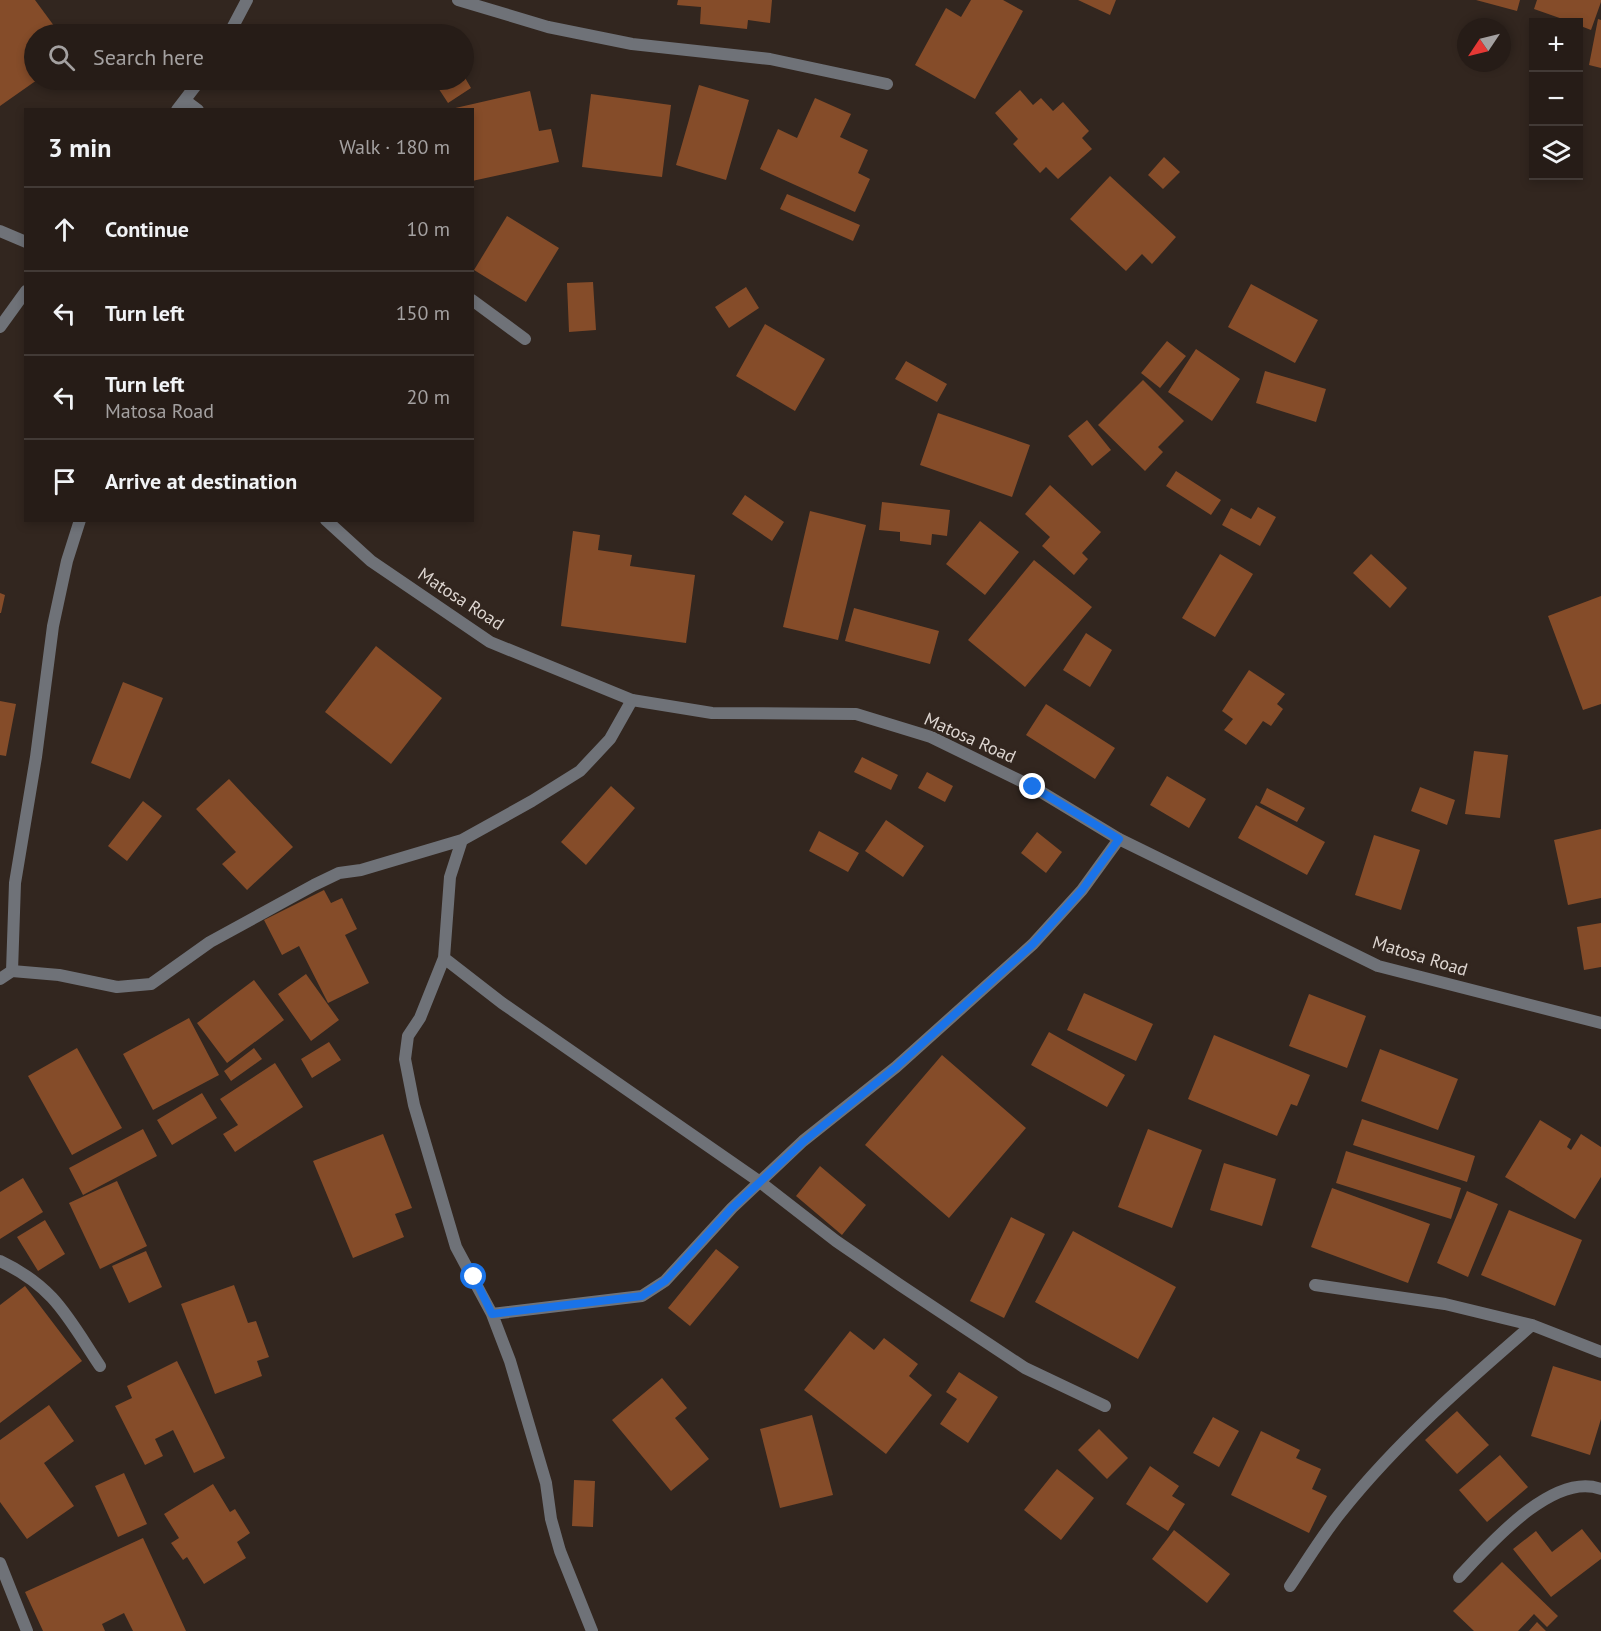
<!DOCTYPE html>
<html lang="en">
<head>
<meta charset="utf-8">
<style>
  :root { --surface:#261c17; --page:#322924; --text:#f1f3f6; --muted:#a4a1a1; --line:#423a36 }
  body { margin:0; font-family:"PT Sans",sans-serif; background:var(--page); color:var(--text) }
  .controls { position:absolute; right:18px; top:18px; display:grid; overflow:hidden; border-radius:0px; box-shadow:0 3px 9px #0003 }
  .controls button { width:54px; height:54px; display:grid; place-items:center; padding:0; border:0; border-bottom:2px solid var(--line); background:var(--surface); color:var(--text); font:30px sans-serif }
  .compass { position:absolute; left:1457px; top:18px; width:54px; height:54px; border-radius:50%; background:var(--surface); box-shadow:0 3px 9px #0003; rotate:235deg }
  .stop { position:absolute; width:18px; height:18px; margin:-14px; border:4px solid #1a73e8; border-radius:50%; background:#fff }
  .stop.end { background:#1a73e8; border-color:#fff; box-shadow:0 2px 6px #0008 }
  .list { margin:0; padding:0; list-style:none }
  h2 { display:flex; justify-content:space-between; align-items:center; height:78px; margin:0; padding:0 24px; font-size:26px }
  h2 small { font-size:20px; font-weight:400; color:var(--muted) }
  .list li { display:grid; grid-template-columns:39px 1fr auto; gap:18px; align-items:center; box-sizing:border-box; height:84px; padding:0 24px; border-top:2px solid var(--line) }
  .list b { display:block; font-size:22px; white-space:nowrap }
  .list p { margin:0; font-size:20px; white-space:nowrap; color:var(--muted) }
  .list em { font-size:20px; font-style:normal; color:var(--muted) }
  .icon { flex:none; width:33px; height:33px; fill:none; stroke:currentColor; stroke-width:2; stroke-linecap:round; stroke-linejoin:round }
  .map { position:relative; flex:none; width:1601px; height:1631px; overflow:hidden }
  .search { position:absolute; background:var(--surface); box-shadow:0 3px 9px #0003; left:24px; top:24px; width:450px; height:66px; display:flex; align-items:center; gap:15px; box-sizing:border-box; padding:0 21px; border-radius:33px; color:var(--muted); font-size:22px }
  .panel { position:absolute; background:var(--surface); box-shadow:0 3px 9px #0003; left:24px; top:108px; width:450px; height:414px; border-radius:0px }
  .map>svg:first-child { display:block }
  .building { fill:#854c29 }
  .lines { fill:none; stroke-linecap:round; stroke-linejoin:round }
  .service { stroke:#6f7278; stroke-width:12 }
  .minor { stroke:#6f7278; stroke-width:12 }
  .tertiary { stroke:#6f7278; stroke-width:12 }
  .route { stroke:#1a73e8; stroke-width:8 }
  .labels { text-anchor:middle; stroke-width:6; stroke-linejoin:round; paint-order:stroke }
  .street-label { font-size:18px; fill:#ded6d1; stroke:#32261f }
</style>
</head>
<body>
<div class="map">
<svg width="1601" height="1631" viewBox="0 0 1601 1631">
  <rect width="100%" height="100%" fill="#32261f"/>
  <path class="building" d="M0 0H35L60 34H34V80H37L0 106Z
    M678 0H772L770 23 748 20 747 29 700 24 701 7 677 5Z
    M971 0H1003L1023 11 975 99 915 65 946 8 961 17Z
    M1078 0H1116L1110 15Z
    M1476 0H1520L1517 11Z
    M1537 0H1601V2L1591 30 1578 25V22H1571L1534 9Z
    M1598 19 1601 20V68L1589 65Z
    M464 76 471 88 448 103 433 80H464Z
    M699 85 749 100 726 180 676 165Z
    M1020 90 1033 105 1041 98 1053 111 1063 102 1089 131 1082 138 1092 149 1058 179 1046 167 1040 173 1013 144 1018 139 995 113Z
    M530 91 539 131 551 129 559 162 472 181V110L451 109Z
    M591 94 671 105 662 177 582 167Z
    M815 98 851 114 840 137 868 150 858 173 870 179 855 212 760 169 778 129 797 138Z
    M1164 157 1180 172 1163 189 1148 175Z
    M1110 176 1176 237 1152 264 1142 254 1126 271 1070 219Z
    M787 194 860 225 853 241 780 209Z
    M507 216 559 248 526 302 474 270Z
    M593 282 596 330 569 332 567 283Z
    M1251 284 1318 320 1295 363 1228 327Z
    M746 287 759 308 729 328 715 307Z
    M765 324 825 359 795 411 736 376Z
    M1167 341 1186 356 1160 388 1141 373Z
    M1196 349 1240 379 1212 421 1168 392Z
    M906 361 947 384 937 402 895 379Z
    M1265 371 1326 389 1316 422 1256 403Z
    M1143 380 1184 421 1158 447 1163 452 1145 471 1098 425Z
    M938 413 1030 445 1012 497 920 465Z
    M1087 420 1111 450 1092 466 1068 436Z
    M1176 471 1221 500 1211 515 1166 486Z
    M1050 485 1101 532 1082 553 1088 559 1074 575 1042 546 1050 537 1025 514Z
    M745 495 784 522 772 541 732 514Z
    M882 502 950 510 947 536 932 534 931 545 900 541V532L879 530Z
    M1258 507 1276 517 1260 546 1222 525 1231 508 1251 519Z
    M810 511 866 525 838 640 783 627Z
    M980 521 1019 552 985 595 946 564Z
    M573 531 600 535 598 550 632 555 630 566 695 575 686 643 561 626Z
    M1220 554 1253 574 1215 637 1182 618Z
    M1371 554 1407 588 1390 608 1353 573Z
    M1034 560 1092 607 1025 687 968 640Z
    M0 593 5 595 1 613H0Z
    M1601 596V704L1583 710 1548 616Z
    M854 608 939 631 930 664 845 641Z
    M1086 633 1112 650 1090 687 1063 670Z
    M376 646 442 698 391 764 325 712Z
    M1249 670 1285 694 1277 704 1283 709 1271 726 1263 721 1246 745 1224 730 1233 719 1222 711Z
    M123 682 163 698 130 779 91 763Z
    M0 701 16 704 6 756 0 755Z
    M1046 704 1115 748 1095 779 1026 735Z
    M1474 751 1508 755 1500 818 1465 814Z
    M862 757 898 775 891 790 854 772Z
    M927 772 953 786 945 802 918 788Z
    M1167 776 1206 799 1189 828 1150 805Z
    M229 779 293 847 247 890 222 864 236 852 196 809Z
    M611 786 635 808 586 865 561 842Z
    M1420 787 1455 800 1447 825 1411 811Z
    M1267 788 1305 808 1297 822 1260 803Z
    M143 801 162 816 127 861 108 846Z
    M1256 805 1325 842 1307 875 1238 838Z
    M886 820 924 846 903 877 865 851Z
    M1601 829V898L1568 905 1554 840Z
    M819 831 859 853 848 872 809 851Z
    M1037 832 1062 852 1046 873 1021 853Z
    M1374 835 1420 850 1401 910 1355 895Z
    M324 890 331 903 342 898 357 929 345 935 369 983 328 1003 299 946 282 955 264 920Z
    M1601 923V967L1584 970 1577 927Z
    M306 974 339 1020 311 1041 278 994Z
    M254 980 284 1020 227 1063 197 1023Z
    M1084 993 1153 1024 1136 1061 1067 1030Z
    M1309 994 1366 1016 1347 1068 1289 1046Z
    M189 1018 219 1075 153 1110 123 1054Z
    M1049 1032 1125 1075 1107 1107 1031 1065Z
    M1214 1035 1310 1075 1297 1106 1291 1104 1277 1136 1188 1099Z
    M329 1042 341 1060 312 1078 301 1059Z
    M77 1048 122 1128 72 1155 28 1076Z
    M254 1048 262 1059 231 1081 224 1071Z
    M1380 1049 1458 1079 1438 1130 1361 1101Z
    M942 1055 1026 1128 949 1218 865 1145Z
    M275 1063 303 1107 235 1152 223 1134 238 1125 220 1099Z
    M202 1093 217 1118 172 1145 157 1120Z
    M1362 1119 1475 1156 1467 1182 1353 1145Z
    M1540 1120 1571 1139 1567 1147 1571 1150 1581 1134 1601 1147V1177L1575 1219 1505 1177Z
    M143 1129 157 1156 83 1195 69 1168Z
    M1148 1129 1202 1150 1172 1228 1118 1207Z
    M383 1134 412 1208 395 1214 404 1237 353 1258 313 1161Z
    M1346 1151 1461 1188 1451 1219 1336 1183Z
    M1224 1163 1276 1179 1262 1226 1210 1210Z
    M820 1166 866 1205 842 1235 796 1196Z
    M23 1178 43 1212 0 1239V1192Z
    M117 1181 147 1246 100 1269 69 1203Z
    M1332 1188 1430 1224 1408 1283 1311 1247Z
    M1467 1191 1498 1204 1468 1277 1437 1263Z
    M1509 1210 1582 1240 1555 1306 1481 1275Z
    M1011 1217 1045 1234 1004 1318 970 1301Z
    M45 1220 65 1254 38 1271 17 1237Z
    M1073 1231 1176 1287 1138 1359 1035 1302Z
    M716 1249 739 1267 690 1326 668 1308Z
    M146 1251 162 1287 129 1303 112 1266Z
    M234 1285 248 1323 256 1321 269 1357 257 1361 262 1376 215 1394 181 1304Z
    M25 1286 82 1361 0 1423V1305Z
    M850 1331 874 1350 884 1338 918 1364 909 1376 932 1395 886 1454 804 1390Z
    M177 1361 225 1458 194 1473 173 1430 155 1439 163 1456 145 1465 115 1406 132 1398 127 1386Z
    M1553 1366 1601 1381V1419L1590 1455 1531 1436Z
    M959 1372 998 1397 968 1443 940 1424 957 1399 946 1392Z
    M662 1378 687 1408 675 1418 709 1459 671 1491 612 1420Z
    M49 1405 74 1441 44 1463 74 1506 27 1539 0 1502V1440Z
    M1457 1411 1489 1445 1457 1474 1425 1440Z
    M812 1415 833 1495 780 1508 760 1429Z
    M1213 1417 1239 1431 1219 1467 1193 1453Z
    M1099 1429 1128 1458 1107 1479 1078 1450Z
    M1261 1431 1300 1450 1296 1458 1321 1469 1312 1489 1327 1496 1309 1533 1231 1495Z
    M1500 1455 1528 1487 1487 1522 1459 1490Z
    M1150 1466 1179 1486 1172 1496 1185 1504 1168 1531 1126 1504Z
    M1057 1469 1094 1498 1061 1540 1024 1510Z
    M124 1473 147 1524 118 1537 95 1486Z
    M574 1480 595 1481 593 1527 572 1526Z
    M213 1484 230 1512 235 1509 250 1533 237 1542 246 1558 204 1584 187 1557 183 1560 171 1543 179 1538 164 1514Z
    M1582 1529 1601 1553V1559L1551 1597 1513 1549 1536 1531 1552 1552Z
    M1174 1530 1230 1574 1207 1603 1152 1559Z
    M143 1538 186 1631H133L124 1613 102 1624 105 1631H43L25 1592Z
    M1502 1562 1558 1616 1547 1627 1534 1614 1518 1631H1474L1453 1611Z
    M1537 1622 1546 1631H1529Z"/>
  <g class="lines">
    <path class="service" d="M186 101 198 110
      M472 300 525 339
      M1459 1577C1489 1545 1553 1471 1601 1489"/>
    <path class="minor" d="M458 0 548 27 632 44 770 59 887 84
      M229 34 247 0
      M177 110 200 80
      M0 327 26 291
      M462 840 450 877 444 958 420 1018 408 1036 405 1059 414 1105 456 1247 492 1314 510 1361 546 1483 551 1519 560 1551 592 1631
      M444 958 502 1003 760 1182 836 1241 900 1285 1025 1368 1105 1406
      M12 971 15 883 36 757 53 626 67 561 80 520
      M0 979 12 971 59 975 117 987 151 984 210 942 314 885 339 873 361 870 462 840 532 801 580 771 610 739 632 700
      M0 1261C55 1287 68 1318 100 1366
      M1315 1285 1445 1304 1532 1325 1601 1352
      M492 1314 642 1296 665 1281 732 1208 803 1141 896 1067 1033 944 1082 890 1119 839
      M0 1563 27 1631
      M1290 1586C1307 1561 1323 1534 1342 1511 1398 1441 1465 1383 1532 1325"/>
    <path class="tertiary" d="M0 231 26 242
      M326 520 371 561 490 642 632 700 712 713 856 714 931 737 1033 787 1119 839 1378 966 1601 1023"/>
  </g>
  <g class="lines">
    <path class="route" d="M474 1277 492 1314 642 1296 665 1281 732 1208 804 1141 896 1067 1033 944 1082 890 1119 839 1033 787"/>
  </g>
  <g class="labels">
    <g class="street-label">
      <text transform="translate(461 599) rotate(33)" y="6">Matosa Road</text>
      <text transform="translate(970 738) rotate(24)" y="6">Matosa Road</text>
      <text transform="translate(1420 956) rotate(17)" y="6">Matosa Road</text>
    </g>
  </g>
</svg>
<div class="controls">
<button>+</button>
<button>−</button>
<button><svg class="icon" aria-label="layers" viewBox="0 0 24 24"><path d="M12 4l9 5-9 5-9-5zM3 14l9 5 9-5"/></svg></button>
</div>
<svg class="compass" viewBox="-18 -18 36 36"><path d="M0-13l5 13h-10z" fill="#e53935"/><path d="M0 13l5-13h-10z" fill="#a4a1a1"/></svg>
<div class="stop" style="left:474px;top:1277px"></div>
<div class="stop end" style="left:1033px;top:787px"></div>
<div class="search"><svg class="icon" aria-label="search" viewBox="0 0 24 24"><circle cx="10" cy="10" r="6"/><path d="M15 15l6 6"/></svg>Search here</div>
<section class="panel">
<h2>3 min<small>Walk · 180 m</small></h2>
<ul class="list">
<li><svg class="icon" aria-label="ahead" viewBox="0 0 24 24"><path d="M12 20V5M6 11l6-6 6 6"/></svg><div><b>Continue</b></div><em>10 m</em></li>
<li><svg class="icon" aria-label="left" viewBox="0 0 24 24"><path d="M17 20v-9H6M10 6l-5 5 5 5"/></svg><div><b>Turn left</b></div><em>150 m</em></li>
<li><svg class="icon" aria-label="left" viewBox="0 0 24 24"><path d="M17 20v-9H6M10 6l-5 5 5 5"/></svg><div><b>Turn left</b><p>Matosa Road</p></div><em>20 m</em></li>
<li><svg class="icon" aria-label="arrive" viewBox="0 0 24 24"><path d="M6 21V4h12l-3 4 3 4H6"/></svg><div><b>Arrive at destination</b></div></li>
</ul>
</section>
</div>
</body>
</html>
